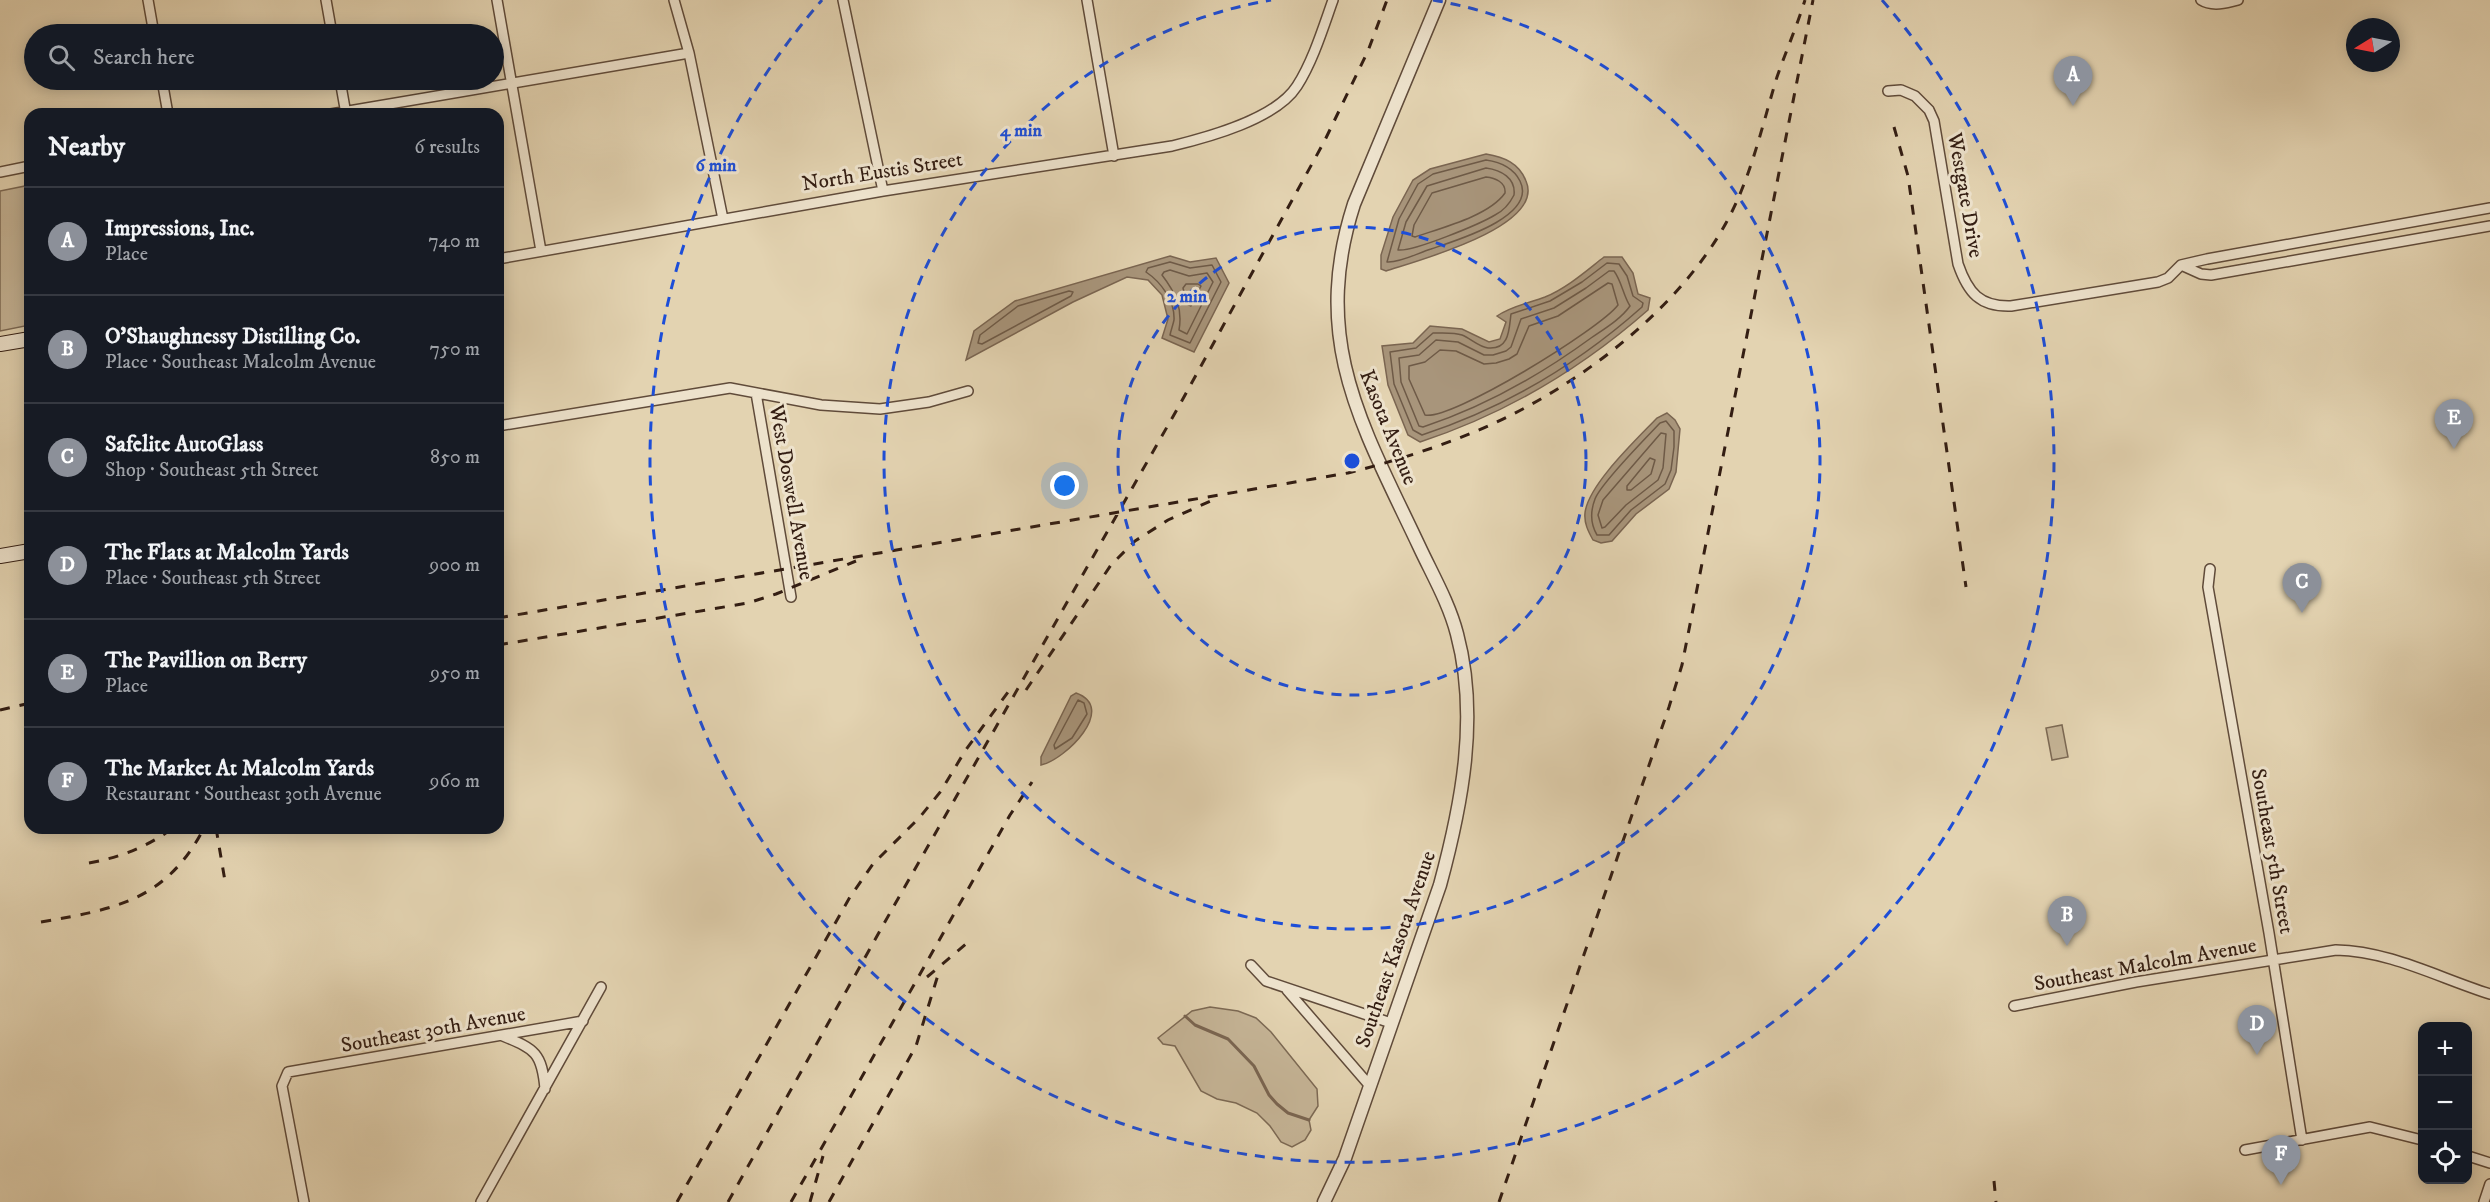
<!DOCTYPE html>
<html lang="en">
<head>
<meta charset="utf-8">
<style>
  :root { --surface:#171b24; --page:#20242c; --text:#f1f3f6; --muted:#9ea1a6; --line:#363941; --accent:#8c9099 }
  body { margin:0; font-family:"IM FELL DW Pica",serif; background:var(--page); color:var(--text) }
  .controls { position:absolute; right:18px; bottom:18px; display:grid; overflow:hidden; border-radius:12px; box-shadow:0 3px 15px #0003 }
  .controls button { width:54px; height:54px; display:grid; place-items:center; padding:0; border:0; border-bottom:2px solid var(--line); background:var(--surface); color:var(--text); font:30px sans-serif }
  .compass { position:absolute; left:2346px; top:18px; width:54px; height:54px; border-radius:50%; background:var(--surface); box-shadow:0 3px 15px #0003; rotate:260deg }
  .you { position:absolute; left:1065px; top:486px; width:21px; height:21px; margin:-15px; border:4px solid #fff; border-radius:50%; background:#1a73e8; box-shadow:0 0 0 9px #1a73e833 }
  .badge { display:grid; place-items:center; width:39px; height:39px; border-radius:50%; background:var(--accent); color:#fff; font-size:20px; font-weight:700 }
  .pin { position:absolute; translate:-50% -50px; filter:drop-shadow(0 2px 3px #0008) }
  .pin::after { content:''; position:absolute; top:32px; width:21px; height:18px; background:inherit; clip-path:polygon(0 0,100% 0,50% 100%) }
  .list { margin:0; padding:0; list-style:none }
  h2 { display:flex; justify-content:space-between; align-items:center; height:78px; margin:0; padding:0 24px; font-size:26px }
  h2 small { font-size:20px; font-weight:400; color:var(--muted) }
  .list li { display:grid; grid-template-columns:39px 1fr auto; gap:18px; align-items:center; box-sizing:border-box; height:108px; padding:0 24px; border-top:2px solid var(--line) }
  .list b { display:block; font-size:22px; white-space:nowrap }
  .list p { margin:0; font-size:20px; white-space:nowrap; color:var(--muted) }
  .list em { font-size:20px; font-style:normal; color:var(--muted) }
  .icon { flex:none; width:33px; height:33px; fill:none; stroke:currentColor; stroke-width:2; stroke-linecap:round; stroke-linejoin:round }
  .map { position:relative; flex:none; width:2490px; height:1202px; overflow:hidden }
  .search { position:absolute; background:var(--surface); box-shadow:0 3px 15px #0003; left:24px; top:24px; width:480px; height:66px; display:flex; align-items:center; gap:15px; box-sizing:border-box; padding:0 21px; border-radius:33px; color:var(--muted); font-size:22px }
  .panel { position:absolute; background:var(--surface); box-shadow:0 3px 15px #0003; left:24px; top:108px; width:480px; height:726px; border-radius:18px }
  .map>svg:first-child { display:block }
  .green { fill:#c5b496; stroke:#7c6954; stroke-width:1.5 }
  .water { fill:#a8957b; stroke:#7a6551; stroke-width:1.5 }
  .lines { fill:none; stroke-linecap:round; stroke-linejoin:round }
  .shore { stroke:#6e5a47; stroke-width:1.5 }
  .stream { stroke:#7a6551; stroke-width:3 }
  .minor-casing { stroke:#604b3a; stroke-width:12 }
  .tertiary-casing { stroke:#604b3a; stroke-width:15 }
  .secondary-casing { stroke:#341e13; stroke-width:16 }
  .minor { stroke:#ede2cc; stroke-width:9 }
  .tertiary { stroke:#ede2cc; stroke-width:12 }
  .secondary { stroke:#ede2cc; stroke-width:14 }
  .rail { stroke:#341e13; stroke-width:3; stroke-dasharray:10 10; stroke-linecap:butt }
  .ring { fill:none; stroke:#1d4ed8; stroke-width:3; stroke-dasharray:10 8 }
  .labels { text-anchor:middle; stroke-width:6; stroke-linejoin:round; paint-order:stroke }
  .street-label { font-size:21px; fill:#341e13; stroke:#ede2cc }
  .centre { fill:#1d4ed8; stroke:#ede2cc; stroke-width:3 }
  .ring-label { font-size:18px; text-anchor:middle; font-weight:bold; fill:#1d4ed8; stroke:#ede2cc; stroke-width:6; stroke-linejoin:round; paint-order:stroke }
</style>
</head>
<body>
<div class="map">
<svg width="2490" height="1202" viewBox="0 0 2490 1202">
  <rect width="100%" height="100%" fill="#e3d3b1"/>
  <filter id="stains"><feTurbulence type="fractalNoise" baseFrequency=".00333" numOctaves="4"/><feColorMatrix values="0 0 0 0 .2 0 0 0 0 .09 0 0 0 0 .02 0 0 0 .5 -.17"/></filter>
  <radialGradient id="worn" r=".72"><stop offset=".6" stop-color="#630" stop-opacity="0"/><stop offset="1" stop-color="#630" stop-opacity=".3"/></radialGradient>
  <path class="green" d="M30 185V325L0 331V191Z
    M2062 725 2068 757 2052 760 2046 728Z
    M1210 1007 1238 1011 1256 1018 1271 1032 1317 1089 1318 1106 1309 1120 1311 1130 1305 1140 1292 1147 1281 1142 1270 1126 1257 1113 1236 1103 1217 1099 1201 1091 1175 1046 1163 1044 1158 1038 1192 1011Z"/>
  <path class="water" d="M1486 154C1504 157 1519 163 1526 181 1546 227 1416 261 1386 271L1381 269V255L1393 217 1413 180 1430 169Z
    M1170 256 1190 262 1216 258 1229 283 1194 352 1162 338 1168 319 1162 295 1148 280 1127 277 1073 302 966 360 974 331 1015 301Z
    M1604 257H1622L1633 273 1638 294 1650 298 1648 310C1581 369 1505 414 1420 442L1408 435 1388 385 1382 346 1413 343 1430 326 1462 329 1489 342 1500 339 1506 322 1497 316C1511 306 1529 303 1545 297 1567 288 1586 271 1604 257Z
    M1667 413 1675 420 1680 429 1676 472 1669 489 1636 514 1612 541 1601 543 1593 540C1588 531 1584 523 1585 513 1588 485 1636 440 1657 418Z
    M1076 693C1118 708 1065 760 1041 765V757L1071 696Z"/>
  <g class="lines">
    <path class="shore" d="M1486 160C1500 162 1513 167 1520 181 1538 217 1454 241 1431 249 1418 253 1400 263 1387 262L1399 219 1418 184 1433 174Z
      M1486 168C1501 170 1516 178 1514 195 1510 203 1503 211 1495 215 1480 224 1413 252 1398 250L1406 222 1427 186Z
      M1486 177C1495 178 1506 182 1505 193 1489 216 1441 228 1415 237L1412 236 1414 225 1432 193Z
      M1170 262 1190 268 1212 265 1221 282 1190 343 1170 335C1171 330 1173 325 1174 320 1175 301 1161 282 1146 272L1148 268Z
      M1607 263 1619 264 1627 276 1633 296 1643 303 1642 307C1578 364 1504 408 1422 435L1413 430 1394 384 1390 352 1416 348 1433 333C1442 333 1454 332 1462 335 1470 338 1479 347 1488 348 1510 350 1509 328 1511 314L1550 301 1582 282Z
      M1170 270 1189 276 1207 273 1213 282 1187 334 1179 330C1183 308 1175 292 1162 275L1164 272Z
      M1609 271H1614C1622 282 1623 295 1630 306 1621 319 1604 329 1591 338 1539 376 1484 407 1423 427L1419 426 1401 382 1399 358 1419 355 1436 340 1458 342 1484 355H1493L1506 351 1511 347 1521 319 1554 308 1586 288Z
      M1608 283 1612 284 1618 305C1600 329 1451 421 1425 415L1409 379V366L1425 362 1440 350 1456 351 1484 364 1496 363 1509 359 1517 354 1529 326 1558 316Z
      M1186 284H1198L1201 286 1191 306 1187 304 1183 288Z
      M1069 291 1073 292 1071 296 982 344 978 343 980 335 1018 306Z
      M1666 421 1674 431V447L1671 470 1665 484 1631 510 1609 535H1597C1590 523 1590 512 1595 499 1601 483 1646 438 1660 423Z
      M1661 433 1666 434 1663 468 1658 480 1626 505 1605 527 1602 528 1598 515 1603 500Z
      M1650 458 1655 460 1651 474 1631 490H1627V486Z
      M1078 700 1084 703 1087 714 1072 738 1055 749 1054 745Z"/>
    <path class="stream" d="M1185 1016 1195 1025 1228 1039 1254 1066 1269 1095 1277 1104 1288 1113 1309 1120"/>
    <defs>
      <path id="minor" d="M148 0 154 34
        M326 0 332 34
        M497 0 541 251
        M674 0 689 53 723 219
        M843 0 883 191
        M1087 0 1114 156
        M2201 0C2212 7 2227 3 2238 0
        M162 80 168 114
        M340 80 346 114
        M1888 91 1901 90 1915 96 1929 110 1934 121 1958 264C1968 293 1980 307 2011 306L2158 282 2168 278 2181 265 2207 259 2490 208
        M331 114 689 53
        M0 172 30 166
        M498 259 883 191 1172 146C1209 137 1276 119 1297 86 1313 61 1323 28 1333 0
        M2181 265 2201 274 2211 275 2490 226
        M756 393 791 597
        M498 426 730 388 821 405 880 409 929 402 968 391
        M2210 569 2208 587 2269 933 2302 1140
        M1251 965 1266 981 1391 1023
        M1287 990 1370 1086
        M2014 1006 2136 982 2336 950C2390 951 2439 978 2490 994
        M503 1036C535 1049 542 1053 545 1089
        M2245 1150 2370 1127 2422 1140
        M2468 1156 2490 1163
        M304 1202 282 1086 288 1072 583 1021
        M481 1202 601 987
        M2484 1202 2490 1184"/>
      <path id="tertiary" d="M1324 1202 1345 1158 1440 885C1462 804 1479 716 1457 634 1449 603 1432 574 1419 546 1362 425 1310 341 1354 204L1439 0"/>
      <path id="secondary" d="M0 344 30 339
        M0 556 30 551"/>
    </defs>
    <use href="#minor" class="minor-casing"/>
    <use href="#tertiary" class="tertiary-casing"/>
    <use href="#secondary" class="secondary-casing"/>
    <use href="#minor" class="minor"/>
    <use href="#tertiary" class="tertiary"/>
    <use href="#secondary" class="secondary"/>
    <path class="rail" d="M1894 127 1908 176 1966 587
      M498 618 1348 473C1391 462 1433 449 1474 432 1569 393 1676 314 1726 223 1751 178 1762 126 1777 77 1786 51 1797 26 1805 0
      M498 645 748 603 776 594 856 561
      M1026 690 1111 565 1135 541 1168 520 1213 500
      M0 710 30 703
      M216 828 226 887
      M89 863C121 857 147 847 173 828
      M41 922C115 909 166 901 204 828
      M927 977 966 944
      M1994 1181 1996 1202
      M677 1202 850 897 873 864 920 817 941 791 965 751 1011 688
      M728 1202 895 904 1179 406 1324 142 1368 51 1387 0
      M791 1202 1010 815 1032 782
      M810 1202 823 1156
      M829 1202 916 1046 938 975
      M1499 1202 1669 707 1682 665 1813 0"/>
  </g>
  <g class="ring">
    <circle cx="1352" cy="461" r="234"/>
    <path d="M1433 0A468 468 0 1 1 1271 0"/>
    <path d="M1882 0A702 702 0 1 1 822 0"/>
  </g>
  <g class="labels">
    <g class="street-label">
      <text transform="translate(882 171) rotate(-9)" y="7">North Eustis Street</text>
      <text transform="translate(1966 195) rotate(80)" y="7">Westgate Drive</text>
      <text transform="translate(1389 427) rotate(68)" y="7">Kasota Avenue</text>
      <text transform="translate(792 492) rotate(80)" y="7">West Doswell Avenue</text>
      <text transform="translate(2273 851) rotate(80)" y="7">Southeast 5th Street</text>
      <text transform="translate(1395 949) rotate(-71)" y="7">Southeast Kasota Avenue</text>
      <text transform="translate(2145 964) rotate(-10)" y="7">Southeast Malcolm Avenue</text>
      <text transform="translate(433 1029) rotate(-10)" y="7">Southeast 30th Avenue</text>
    </g>
  </g>
  <circle cx="1352" cy="461" r="9" class="centre"/>
  <g class="ring-label">
    <text x="1021" y="136">4 min</text>
    <text x="716" y="171">6 min</text>
    <text x="1187" y="302">2 min</text>
  </g>
  <rect width="100%" height="100%" filter="url(#stains)"/>
  <rect width="100%" height="100%" fill="url(#worn)"/>
</svg>
<div class="controls">
<button>+</button>
<button>−</button>
<button><svg class="icon" aria-label="locate" viewBox="0 0 24 24"><circle cx="12" cy="12" r="6"/><path d="M12 2v4M12 18v4M2 12h4M18 12h4"/></svg></button>
</div>
<svg class="compass" viewBox="-18 -18 36 36"><path d="M0-13l5 13h-10z" fill="#e53935"/><path d="M0 13l5-13h-10z" fill="#9ea1a6"/></svg>
<div class="you"></div>
<div class="pin badge" style="left:2073px;top:106px">A</div>
<div class="pin badge" style="left:2067px;top:946px">B</div>
<div class="pin badge" style="left:2302px;top:613px">C</div>
<div class="pin badge" style="left:2257px;top:1055px">D</div>
<div class="pin badge" style="left:2454px;top:449px">E</div>
<div class="pin badge" style="left:2281px;top:1185px">F</div>
<div class="search"><svg class="icon" aria-label="search" viewBox="0 0 24 24"><circle cx="10" cy="10" r="6"/><path d="M15 15l6 6"/></svg>Search here</div>
<section class="panel">
<h2>Nearby<small>6 results</small></h2>
<ul class="list">
<li><span class="badge">A</span><div><b>Impressions, Inc.</b><p>Place</p></div><em>740 m</em></li>
<li><span class="badge">B</span><div><b>O'Shaughnessy Distilling Co.</b><p>Place · Southeast Malcolm Avenue</p></div><em>750 m</em></li>
<li><span class="badge">C</span><div><b>Safelite AutoGlass</b><p>Shop · Southeast 5th Street</p></div><em>850 m</em></li>
<li><span class="badge">D</span><div><b>The Flats at Malcolm Yards</b><p>Place · Southeast 5th Street</p></div><em>900 m</em></li>
<li><span class="badge">E</span><div><b>The Pavillion on Berry</b><p>Place</p></div><em>950 m</em></li>
<li><span class="badge">F</span><div><b>The Market At Malcolm Yards</b><p>Restaurant · Southeast 30th Avenue</p></div><em>960 m</em></li>
</ul>
</section>
</div>
</body>
</html>
